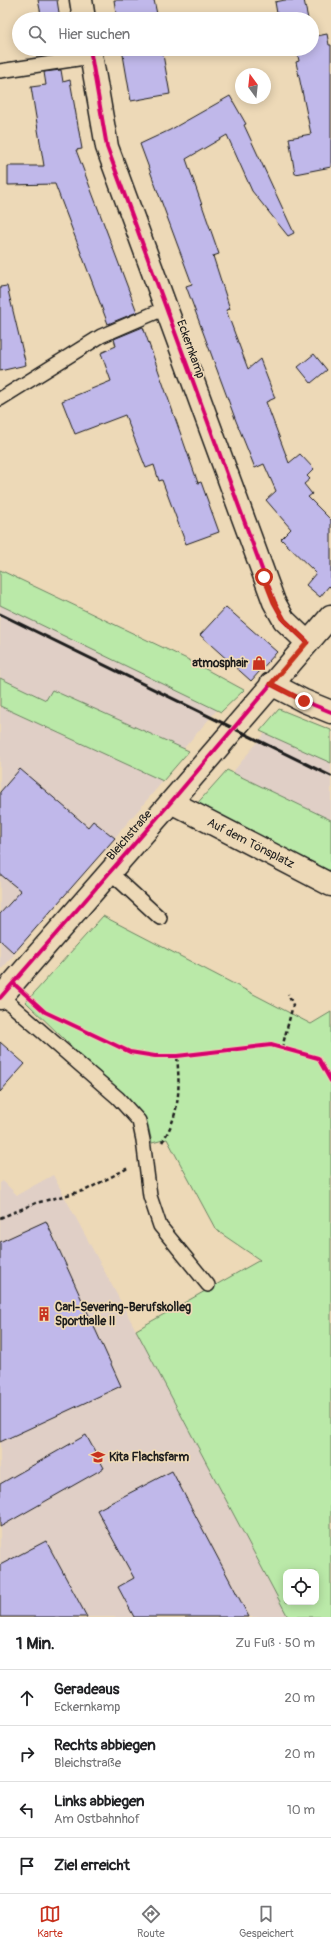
<!DOCTYPE html>
<html lang="de">
<head>
<meta charset="utf-8">
<style>
  :root { --surface:#fff; --page:#f6f6f6; --text:#202124; --muted:#757577; --line:#e0e0e0; --accent:#c8321e }
  body { margin:0; font-family:Pangolin,sans-serif; background:var(--page); color:var(--text) }
  .controls { position:absolute; right:12px; bottom:12px; display:grid; overflow:hidden; border-radius:8px; box-shadow:0 2px 10px #0003 }
  .controls button { width:36px; height:36px; display:grid; place-items:center; padding:0; border:0; border-bottom:1px solid var(--line); background:var(--surface); color:var(--text); font:20px sans-serif }
  .compass { position:absolute; left:235px; top:68px; width:36px; height:36px; border-radius:50%; background:var(--surface); box-shadow:0 2px 10px #0003; rotate:345deg }
  .stop { position:absolute; width:12px; height:12px; margin:-9px; border:3px solid #c8321e; border-radius:50%; background:#fff }
  .stop.end { background:#c8321e; border-color:#fff; box-shadow:0 1px 4px #0008 }
  .list { margin:0; padding:0; list-style:none }
  h2 { display:flex; justify-content:space-between; align-items:center; height:52px; margin:0; padding:0 16px; font-size:17px }
  h2 small { font-size:13px; font-weight:400; color:var(--muted) }
  .list li { display:grid; grid-template-columns:26px 1fr auto; gap:12px; align-items:center; box-sizing:border-box; height:56px; padding:0 16px; border-top:1px solid var(--line) }
  .list b { display:block; font-size:15px; white-space:nowrap }
  .list p { margin:0; font-size:13px; white-space:nowrap; color:var(--muted) }
  .list em { font-size:13px; font-style:normal; color:var(--muted) }
  .icon { flex:none; width:22px; height:22px; fill:none; stroke:currentColor; stroke-width:2; stroke-linecap:round; stroke-linejoin:round }
  .map { position:relative; flex:none; width:331px; height:1617px; overflow:hidden }
  .search { position:absolute; background:var(--surface); box-shadow:0 2px 10px #0003; left:12px; right:12px; top:12px; height:44px; display:flex; align-items:center; gap:10px; box-sizing:border-box; padding:0 14px; border-radius:22px; color:var(--muted); font-size:15px }
  .sheet { height:276px; background:var(--surface) }
  nav { display:flex; justify-content:space-around; align-items:center; box-sizing:border-box; height:56px; border-top:1px solid var(--line); background:var(--surface); font-size:11px; color:var(--muted) }
  nav a { display:grid; justify-items:center; gap:2px }
  nav .on { color:var(--accent) }
  .map>svg:first-child { display:block }
  .built { fill:#e0cfc6 }
  .green { fill:#bae9a8; stroke:#6b8262; fill-rule:evenodd }
  .building { fill:#c0b8ea; stroke:#1c1c1c }
  .lines { fill:none; stroke-linecap:round; stroke-linejoin:round }
  .lane-casing { stroke:#1c1c1c; stroke-width:16 }
  .street-casing { stroke:#1c1c1c; stroke-width:25 }
  .path { stroke:#1c1c1c; stroke-width:2.5; stroke-dasharray:4 3; stroke-linecap:butt }
  .lane { stroke:#edd9b7; stroke-width:13 }
  .street { stroke:#edd9b7; stroke-width:22 }
  .rail { stroke:#1c1c1c; stroke-width:3 }
  .cycleway-casing { stroke:#edd9b7; stroke-width:6 }
  .cycleway { stroke:#d6006c; stroke-width:4 }
  .route { stroke:#c8321e; stroke-width:5 }
  .labels { text-anchor:middle; stroke-width:3.5; stroke-linejoin:round; paint-order:stroke }
  .street-label { font-size:12px; fill:#1c1c1c; stroke:#edd9b7 }
  .poi-label { font-size:12px; font-weight:bold; fill:#1c1c1c; stroke:#edd9b7; text-anchor:start }
</style>
</head>
<body>
<div class="map">
<svg width="331" height="1617" viewBox="0 0 331 1617">
  <rect width="100%" height="100%" fill="#edd9b7"/>
  <filter id="ink" filterUnits="userSpaceOnUse"><feTurbulence type="fractalNoise" baseFrequency=".025" numOctaves="2"/><feDisplacementMap in="SourceGraphic" scale="8" xChannelSelector="R" yChannelSelector="G"/><feConvolveMatrix kernelMatrix="1 2 1 2 8 2 1 2 1" color-interpolation-filters="sRGB"/></filter>
  <g filter="url(#ink)">
    <path class="built" d="M0 570 187 659 244 690 221 712 217 710 184 748 189 751 0 971Z
      M279 709 331 730V874L227 770 232 773 265 733 260 731Z
      M53 1175 162 1379 288 1617H0V1183L3 1181 17 1195Z"/>
    <path class="green" d="M0 570 187 659 244 690 221 712 0 605Z
      M0 678 46 700 52 690 189 751 163 781 0 706Z
      M279 709 331 730V763L260 731Z
      M227 770 331 820V874L194 807Z
      M103 916 311 1024 331 1012V1617H288L136 1330 260 1260 216 1230 167 1139 152 1143 148 1125 142 1115 26 1002ZM286 1572H316V1602H286Z"/>
    <path class="building" d="M38 0H57L60 19H42Z
      M114 0H154L158 19H117Z
      M285 0H304L308 19H278L275 2Z
      M327 34 329 45H331V167L295 174 289 138 311 134 296 62 299 61 297 51 299 49H312V37Z
      M39 49H57L58 54 41 57Z
      M122 49H162L170 94 131 101Z
      M61 70 63 82 70 80 82 149 76 150 137 312 108 324 55 184 8 185V166H44L31 87 46 85 44 72Z
      M230 96 246 124 244 125 294 233 288 236 252 191 227 135 186 159 219 254 213 256 230 309 226 310 248 369 260 359 275 398 266 402 289 463 300 454 314 469 307 476 310 479 304 484 312 494 308 497 331 520V588L329 586 320 597 306 585 316 573 281 539 291 529 266 500 276 491 264 464 255 468 236 421 200 324 186 286 192 284 140 144 170 130Z
      M7 286 26 365 0 371V287Z
      M143 327 198 483 201 482 219 532 186 544 162 480 159 481 154 465 146 468 125 415 75 434 62 401 111 381 101 353 116 346 114 339Z
      M314 354 327 370 311 383 298 367Z
      M226 607 277 652 251 681 200 635Z
      M20 769 88 827 93 821 115 838 14 953 0 940V914L21 891 0 874V792Z
      M0 1042 25 1064 0 1092Z
      M46 1221 121 1386 0 1442V1242Z
      M86 1435 104 1468 0 1527V1484Z
      M172 1471 249 1617H134L118 1587 134 1578 97 1510Z
      M46 1541 87 1617H0V1565Z"/>
    <g class="lines">
      <defs>
        <path id="lane" d="M0 71 91 57
          M0 399 101 336 166 308
          M110 872 160 918
          M1 996 118 1098 139 1121 143 1140 150 1196 160 1226 208 1285"/>
        <path id="street" d="M81 0 84 19
          M90 49 107 147 274 602 284 620 307 642
          M271 684 304 701 331 712
          M171 802 331 885
          M0 998 171 802 331 616"/>
      </defs>
      <use href="#lane" class="lane-casing"/>
      <use href="#street" class="street-casing"/>
      <path class="path" d="M282 1048 293 1005 288 994
        M162 1142C180 1115 180 1088 177 1056
        M0 1218 36 1203 86 1190 128 1168"/>
      <use href="#lane" class="lane"/>
      <use href="#street" class="street"/>
      <path class="rail" d="M0 614 331 776"/>
      <defs>
        <path id="cycleway" d="M90 49 107 147 274 602 284 620 307 642
          M13 983 45 1012 130 1052 155 1056H177L271 1045 318 1058 331 1081
          M0 998 171 802 271 684 304 701 331 712"/>
      </defs>
      <use href="#cycleway" class="cycleway-casing"/>
      <use href="#cycleway" class="cycleway"/>
    </g>
  </g>
  <g class="lines" filter="url(#ink)">
    <path class="route" d="M264 577 274 602 284 620 307 642 271 684 304 701"/>
  </g>
  <defs>
    <symbol id="shop-bare" viewBox="-9 -9 18 18"><path d="M-5-2.5h2.3a2.7 3.5 0 0 1 5.4 0H5L5.5 6h-11ZM-1.5-2.5h3a1.5 2.3 0 0 0-3 0Z" fill="#c8321e" stroke="#edd9b7" stroke-width="2.5" paint-order="stroke"/></symbol>
    <symbol id="building-bare" viewBox="-9 -9 18 18"><path d="M-4-6H4V6H1V3H-1V6H-4ZM-2.5-4.3h1.7v1.8h-1.7ZM.8-4.3h1.7v1.8H.8ZM-2.5-1h1.7V.8h-1.7ZM.8-1h1.7V.8H.8Z" fill="#c8321e" stroke="#edd9b7" stroke-width="2.5" paint-order="stroke"/></symbol>
    <symbol id="school-bare" viewBox="-9 -9 18 18"><path d="M0-5L7-2L0 1L-7-2ZM-4 1L0 2.5L4 1V4Q0 6-4 4Z" fill="#c8321e" stroke="#edd9b7" stroke-width="2.5" paint-order="stroke"/></symbol>
  </defs>
  <g fill-rule="evenodd">
    <use href="#shop-bare" x="249" y="653" width="20" height="20"/>
    <use href="#building-bare" x="34" y="1304" width="20" height="20"/>
    <use href="#school-bare" x="88" y="1447" width="20" height="20"/>
  </g>
  <g class="labels">
    <g class="street-label">
      <text transform="translate(191 349) rotate(70)" y="4">Eckernkamp</text>
      <text transform="translate(129 835) rotate(-49)" y="4">Bleichstraße</text>
      <text transform="translate(251 843) rotate(27)" y="4">Auf dem Tönsplatz</text>
    </g>
    <g class="poi-label">
      <text x="248" y="667" text-anchor="end">atmosphair</text>
      <text x="55" y="1311">Carl-Severing-Berufskolleg<tspan x="55" dy="14">Sporthalle II</tspan></text>
      <text x="109" y="1461">Kita Flachsfarm</text>
    </g>
  </g>
</svg>
<div class="controls">
<button><svg class="icon" aria-label="locate" viewBox="0 0 24 24"><circle cx="12" cy="12" r="6"/><path d="M12 2v4M12 18v4M2 12h4M18 12h4"/></svg></button>
</div>
<svg class="compass" viewBox="-18 -18 36 36"><path d="M0-13l5 13h-10z" fill="#e53935"/><path d="M0 13l5-13h-10z" fill="#757577"/></svg>
<div class="stop" style="left:264px;top:577px"></div>
<div class="stop end" style="left:304px;top:701px"></div>
<div class="search"><svg class="icon" aria-label="search" viewBox="0 0 24 24"><circle cx="10" cy="10" r="6"/><path d="M15 15l6 6"/></svg>Hier suchen</div>
</div>
<section class="sheet">
<h2>1 Min.<small>Zu Fuß · 50 m</small></h2>
<ul class="list">
<li><svg class="icon" aria-label="ahead" viewBox="0 0 24 24"><path d="M12 20V5M6 11l6-6 6 6"/></svg><div><b>Geradeaus</b><p>Eckernkamp</p></div><em>20 m</em></li>
<li><svg class="icon" aria-label="right" viewBox="0 0 24 24"><path d="M7 20v-9h11M14 6l5 5-5 5"/></svg><div><b>Rechts abbiegen</b><p>Bleichstraße</p></div><em>20 m</em></li>
<li><svg class="icon" aria-label="left" viewBox="0 0 24 24"><path d="M17 20v-9H6M10 6l-5 5 5 5"/></svg><div><b>Links abbiegen</b><p>Am Ostbahnhof</p></div><em>10 m</em></li>
<li><svg class="icon" aria-label="arrive" viewBox="0 0 24 24"><path d="M6 21V4h12l-3 4 3 4H6"/></svg><div><b>Ziel erreicht</b></div></li>
</ul>
</section>
<nav>
<a class="on"><svg class="icon" aria-label="map" viewBox="0 0 24 24"><path d="M3 6l6-2 6 2 6-2v14l-6 2-6-2-6 2zM9 4v14M15 6v14"/></svg>Karte</a>
<a><svg class="icon" aria-label="directions" viewBox="0 0 24 24"><path d="M12 3l9 9-9 9-9-9zM9 14v-3h6M13 9l2 2-2 2"/></svg>Route</a>
<a><svg class="icon" aria-label="saved" viewBox="0 0 24 24"><path d="M7 4h10v16l-5-4-5 4z"/></svg>Gespeichert</a>
</nav>
</body>
</html>
